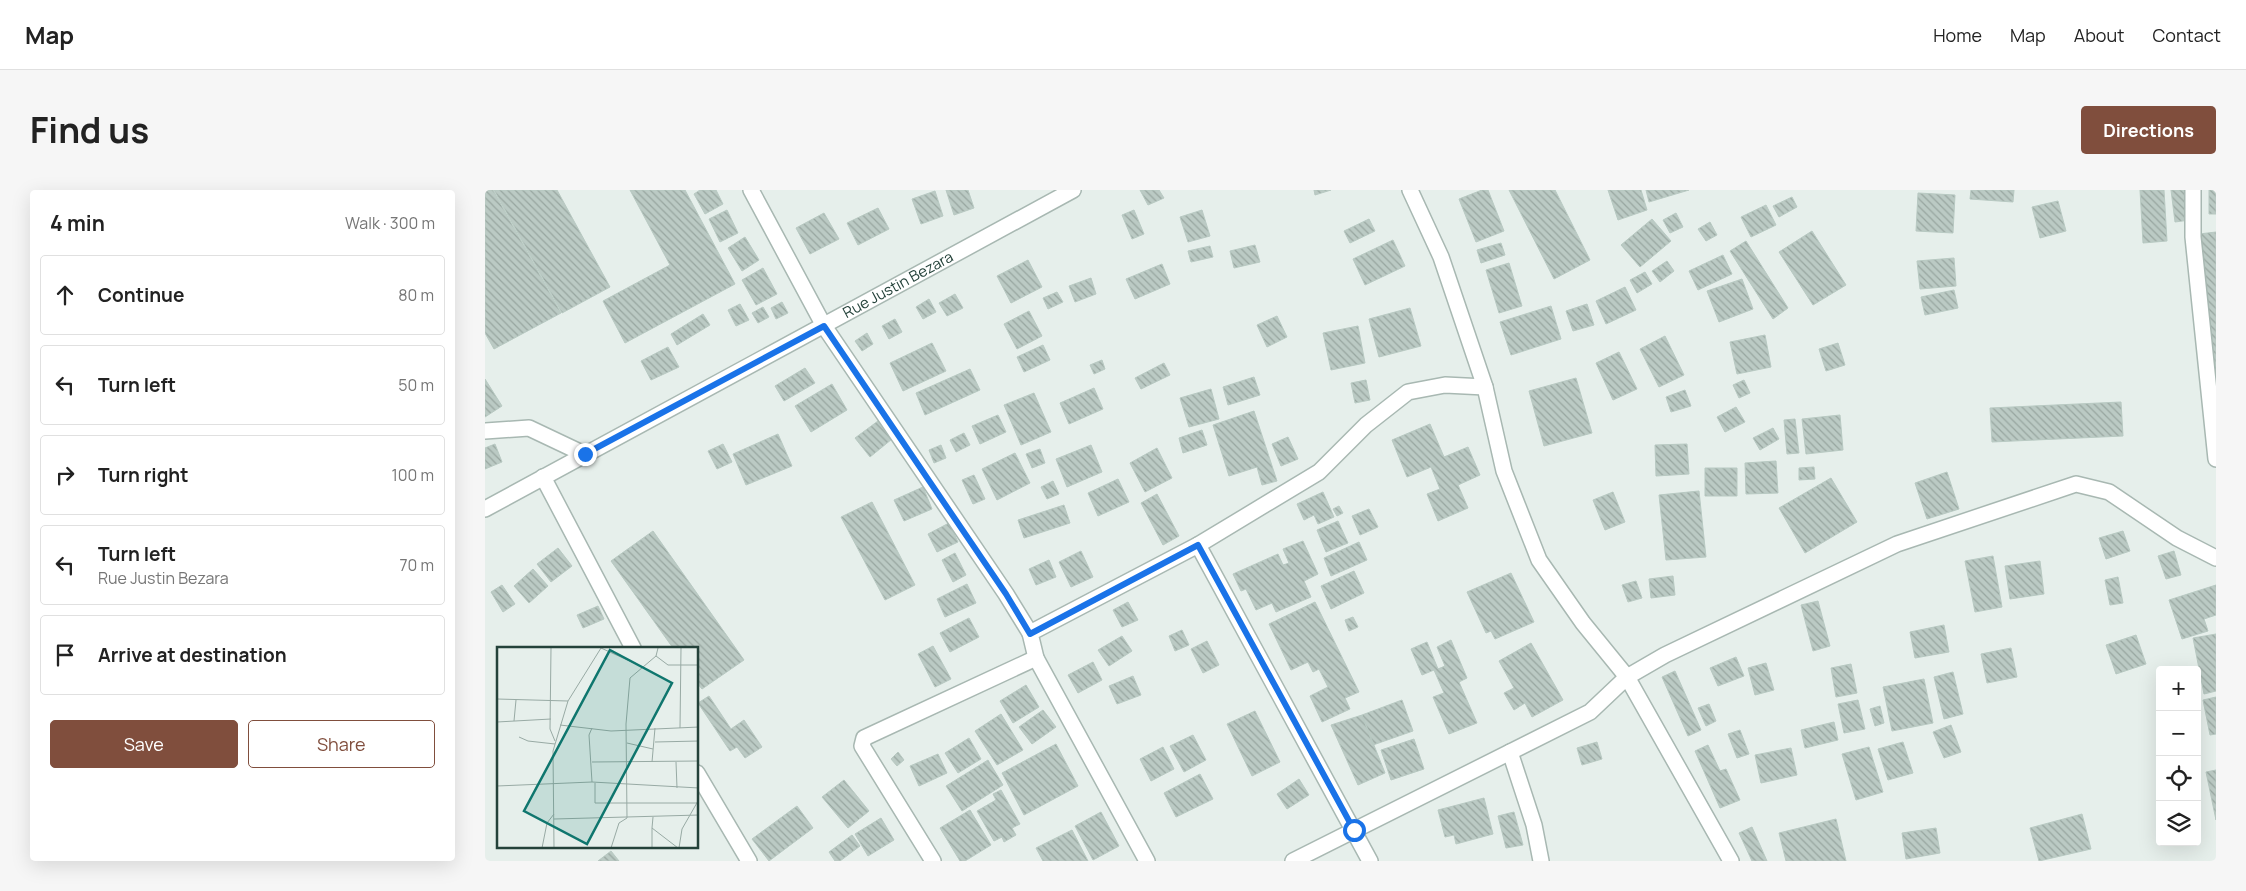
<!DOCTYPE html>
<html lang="en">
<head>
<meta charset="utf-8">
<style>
  :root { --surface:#fff; --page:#f6f6f6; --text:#222; --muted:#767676; --line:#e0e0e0; --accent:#804e3d }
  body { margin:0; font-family:Manrope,sans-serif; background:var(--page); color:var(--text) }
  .controls { position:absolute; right:15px; bottom:15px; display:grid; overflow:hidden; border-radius:5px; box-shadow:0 5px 20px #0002 }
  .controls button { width:45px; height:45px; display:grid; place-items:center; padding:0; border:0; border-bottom:1px solid var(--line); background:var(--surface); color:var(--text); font:25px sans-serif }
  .stop { position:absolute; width:15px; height:15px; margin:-11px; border:4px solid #1a73e8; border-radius:50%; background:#fff }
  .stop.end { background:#1a73e8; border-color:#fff; box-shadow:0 1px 5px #0008 }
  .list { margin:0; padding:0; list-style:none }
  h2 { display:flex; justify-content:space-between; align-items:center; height:65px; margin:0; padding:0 20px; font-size:21px }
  h2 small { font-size:16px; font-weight:400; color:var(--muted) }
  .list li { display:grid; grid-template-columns:32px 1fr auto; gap:15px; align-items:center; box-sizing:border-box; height:80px; margin:0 10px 10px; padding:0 10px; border:1px solid var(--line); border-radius:5px }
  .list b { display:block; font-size:19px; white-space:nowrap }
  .list p { margin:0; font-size:16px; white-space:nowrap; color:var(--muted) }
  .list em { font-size:16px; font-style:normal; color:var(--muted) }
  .actions { display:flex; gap:10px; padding:15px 20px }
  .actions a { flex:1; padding:11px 0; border:1px solid var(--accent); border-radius:5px; text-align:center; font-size:18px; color:var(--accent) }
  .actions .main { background:var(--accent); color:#fff }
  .icon { flex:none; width:28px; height:28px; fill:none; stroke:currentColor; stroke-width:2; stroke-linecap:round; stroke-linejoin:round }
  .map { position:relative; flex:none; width:1731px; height:671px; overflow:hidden; border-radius:5px }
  header { display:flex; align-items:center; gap:30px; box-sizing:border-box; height:70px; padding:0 25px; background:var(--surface); border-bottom:1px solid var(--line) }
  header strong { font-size:24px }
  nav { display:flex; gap:28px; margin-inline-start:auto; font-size:18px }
  .intro { display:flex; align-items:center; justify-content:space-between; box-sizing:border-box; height:120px; padding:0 30px }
  h1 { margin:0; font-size:35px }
  .button { padding:12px 22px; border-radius:5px; background:var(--accent); color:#fff; font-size:18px; font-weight:700 }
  main { display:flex; gap:30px; padding:0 30px }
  aside { flex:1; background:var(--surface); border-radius:5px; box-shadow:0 5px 20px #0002 }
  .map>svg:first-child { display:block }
  .building { fill:url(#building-back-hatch); stroke:#b8c9c2 }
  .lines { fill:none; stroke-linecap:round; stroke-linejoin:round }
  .minor-casing { stroke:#a8b8b2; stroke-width:18 }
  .minor { stroke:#fff; stroke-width:15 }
  .route { stroke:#1a73e8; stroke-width:6 }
  .labels { text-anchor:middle; stroke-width:5; stroke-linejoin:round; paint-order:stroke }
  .street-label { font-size:15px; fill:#24423a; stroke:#f7fbf9 }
  .inset-road { fill:none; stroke:#98aaa4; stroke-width:1 }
  .view { fill:#0f766e; fill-opacity:0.15; stroke:#0f766e; stroke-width:2.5 }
  .inset-edge { fill:none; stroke:#24423a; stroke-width:2.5 }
</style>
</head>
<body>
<header>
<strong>Map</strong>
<nav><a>Home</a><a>Map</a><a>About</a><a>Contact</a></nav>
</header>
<div class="intro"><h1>Find us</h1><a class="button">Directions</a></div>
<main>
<aside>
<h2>4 min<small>Walk · 300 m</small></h2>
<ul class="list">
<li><svg class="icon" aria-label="ahead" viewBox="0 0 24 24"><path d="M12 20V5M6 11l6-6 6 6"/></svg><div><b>Continue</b></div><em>80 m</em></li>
<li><svg class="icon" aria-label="left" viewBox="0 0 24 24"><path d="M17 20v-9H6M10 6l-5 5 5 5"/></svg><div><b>Turn left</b></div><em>50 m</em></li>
<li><svg class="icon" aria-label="right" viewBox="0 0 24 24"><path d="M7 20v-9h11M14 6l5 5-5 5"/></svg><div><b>Turn right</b></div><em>100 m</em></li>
<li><svg class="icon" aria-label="left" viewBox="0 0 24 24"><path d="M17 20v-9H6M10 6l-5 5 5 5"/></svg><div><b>Turn left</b><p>Rue Justin Bezara</p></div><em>70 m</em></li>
<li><svg class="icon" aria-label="arrive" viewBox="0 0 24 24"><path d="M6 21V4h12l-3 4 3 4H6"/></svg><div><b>Arrive at destination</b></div></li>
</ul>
<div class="actions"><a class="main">Save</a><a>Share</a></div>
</aside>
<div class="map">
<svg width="1731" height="671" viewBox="0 0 1731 671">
  <defs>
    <pattern id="building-back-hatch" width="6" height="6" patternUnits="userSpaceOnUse" patternTransform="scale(1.25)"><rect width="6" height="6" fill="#bbcac4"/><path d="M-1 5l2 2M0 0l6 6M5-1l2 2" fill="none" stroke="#98a6a0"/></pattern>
  </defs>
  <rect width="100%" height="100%" fill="#e6efeb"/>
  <path class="building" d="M0 0H8L76 123 9 159 0 143Z
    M9 0H72L125 97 77 123Z
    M145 0H200L250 94 140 153 118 111 185 75Z
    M215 0H231L238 14 220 24 209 4Z
    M461 0H483L489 18 469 25Z
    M655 0H674L679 8 663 15Z
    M829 0H846L830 5Z
    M997 0H1003L1019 41 991 52 974 9Z
    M1024 0H1070L1105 70 1069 89Z
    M1123 0H1156L1162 20 1133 30Z
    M1161 0H1204L1164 12Z
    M1486 0H1529L1528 12 1485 9Z
    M1655 0H1679L1682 51 1658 53Z
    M1686 0H1703L1705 30 1690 32Z
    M1724 0H1731V24H1724Z
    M450 1 458 26 436 34 427 9Z
    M1433 3 1470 5 1468 43 1431 41Z
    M1307 7 1312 17 1294 27 1288 16Z
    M1573 11 1581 41 1555 48 1547 17Z
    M1281 15 1291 35 1266 47 1256 27Z
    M393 18 404 39 373 55 362 33Z
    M242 20 253 43 235 52 224 29Z
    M649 20 659 44 647 49 637 25Z
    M717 20 725 46 703 52 695 27Z
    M339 23 354 49 325 64 311 38Z
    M1191 23 1198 37 1185 43 1178 30Z
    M884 29 890 41 865 53 859 41Z
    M1167 29 1186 51 1155 77 1136 55Z
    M1225 32 1232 45 1221 51 1213 39Z
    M1327 41 1361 95 1328 115 1294 62Z
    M1731 42V181L1724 182 1714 44Z
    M260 47 274 70 257 81 243 58Z
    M908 50 920 76 880 95 868 69Z
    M1261 51 1303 118 1288 129 1245 61Z
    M1016 53 1020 65 996 73 992 60Z
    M770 55 775 72 749 78 745 61Z
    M725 56 728 67 706 72 703 61Z
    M1238 65 1247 84 1213 100 1204 81Z
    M1469 68 1471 96 1435 99 1432 71Z
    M543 70 557 97 526 113 512 86Z
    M1182 71 1189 81 1175 92 1167 81Z
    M1024 73 1037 116 1014 123 1001 80Z
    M677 74 685 94 650 109 641 89Z
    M278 78 292 104 271 115 257 90Z
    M1160 82 1167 94 1152 103 1145 90Z
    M606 88 611 104 590 112 584 96Z
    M1257 89 1268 119 1234 132 1222 101Z
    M1140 97 1151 120 1121 134 1111 111Z
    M1469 100 1473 118 1440 125 1436 107Z
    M572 102 578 112 563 119 558 108Z
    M470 104 478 118 462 126 454 113Z
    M444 109 451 122 438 129 431 117Z
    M297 112 303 123 291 129 286 118Z
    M255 114 264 130 251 136 243 120Z
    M1102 114 1109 135 1088 141 1081 121Z
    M1066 116 1076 149 1026 165 1015 132Z
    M278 117 284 127 273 133 267 123Z
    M925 118 936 156 894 167 884 129Z
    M544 121 557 146 532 159 519 134Z
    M218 124 225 135 192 155 186 144Z
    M792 126 802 147 782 157 772 135Z
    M410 129 417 142 404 149 397 136Z
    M873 136 880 173 846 180 838 143Z
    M382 143 388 154 377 161 370 151Z
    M1280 145 1286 177 1252 184 1245 152Z
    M1180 146 1199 185 1174 197 1155 159Z
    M447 153 461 181 418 201 405 173Z
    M1353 153 1360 175 1341 181 1334 159Z
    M558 155 565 170 539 182 532 167Z
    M183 157 194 177 166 190 156 171Z
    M1134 162 1152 199 1128 210 1111 173Z
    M617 170 620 179 609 184 605 175Z
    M679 173 685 185 656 199 650 188Z
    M320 178 330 193 299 211 290 196Z
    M485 179 495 200 440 225 431 203Z
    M769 187 775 205 743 215 738 197Z
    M1091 188 1107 243 1059 256 1044 201Z
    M0 189 17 216 0 227Z
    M881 190 885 210 870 213 866 193Z
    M1259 190 1265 203 1254 208 1248 195Z
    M347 194 362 220 326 242 310 216Z
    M609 198 618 219 584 234 575 213Z
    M726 199 734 229 704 237 695 208Z
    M1200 200 1206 216 1186 222 1181 207Z
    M549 203 566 242 536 255 519 215Z
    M1636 212 1638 246 1507 252 1505 218Z
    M1251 217 1260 232 1240 242 1232 227Z
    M769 221 792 291 777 295 772 277 744 286 728 235Z
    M513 225 521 242 495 254 487 236Z
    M1355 225 1358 260 1321 264 1317 229Z
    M1310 229 1314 263 1302 264 1299 230Z
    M393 231 407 249 385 267 370 248Z
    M945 234 959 267 983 257 995 285 973 295 983 318 953 331 942 304 955 299 946 277 922 287 907 250Z
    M1288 238 1294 249 1275 260 1268 248Z
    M717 240 722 255 698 263 694 248Z
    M479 243 485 255 471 262 465 250Z
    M293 244 307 276 261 295 248 264Z
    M803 247 813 269 796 276 787 254Z
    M10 254 17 272 0 279V258Z
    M238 254 247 272 232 279 223 261Z
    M1202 254 1204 284 1171 286 1170 255Z
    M456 255 461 268 449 273 444 260Z
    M606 255 617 282 582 297 571 269Z
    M672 258 687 288 660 302 645 273Z
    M555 259 560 273 547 278 541 264Z
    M530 263 545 293 512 310 497 279Z
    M1291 271 1293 303 1261 304 1260 273Z
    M1329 277 1330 289 1314 290V278Z
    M1220 278H1252V306H1220Z
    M1462 282 1474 319 1442 329 1430 293Z
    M489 285 500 309 488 314 477 290Z
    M1346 288 1372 332 1320 363 1294 318Z
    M633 289 644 312 613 326 603 303Z
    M568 291 574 304 562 309 556 297Z
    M438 297 447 319 419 331 409 310Z
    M1214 301 1221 367 1181 370 1174 305Z
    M838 302 849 327 833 334 829 325 819 330 812 314Z
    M1128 302 1140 332 1120 340 1108 310Z
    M672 304 694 346 678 355 656 313Z
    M387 312 430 395 400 410 356 327Z
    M579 315 585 333 539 348 533 330Z
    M854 316 858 323 852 326 848 319Z
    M884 319 893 337 875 345 867 326Z
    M853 331 863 353 841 362 832 340Z
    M464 333 473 352 452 362 443 344Z
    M168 341 259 470 217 499 212 493V458H188L126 371Z
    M1638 341 1645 361 1621 369 1614 348Z
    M818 351 833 384 819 391 826 407 791 422 787 413 771 420 761 399 756 401 748 384 793 364 798 375 804 373 798 359Z
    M874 352 882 370 846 386 839 368Z
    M73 358 87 376 66 392 52 374Z
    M596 361 608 387 586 397 574 372Z
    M1689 361 1696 385 1681 389 1673 366Z
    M470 363 481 385 468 392 457 370Z
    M1508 366 1517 417 1490 422 1480 371Z
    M564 370 571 387 551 395 544 379Z
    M1555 371 1559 404 1525 409 1520 376Z
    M48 379 63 396 44 413 29 396Z
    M869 381 879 403 846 419 836 396Z
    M1026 383 1049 432 1010 449 1006 441 1001 443 982 402Z
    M1188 386 1190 405 1166 408 1164 389Z
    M1633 387 1638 413 1625 415 1620 390Z
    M1151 391 1157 408 1143 412 1137 395Z
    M482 394 491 413 460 427 452 409Z
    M17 395 30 414 18 422 6 402Z
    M1731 395V425L1719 429 1723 441 1697 449 1684 410Z
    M1333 411 1345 456 1328 461 1316 415Z
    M643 412 653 430 637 437 628 420Z
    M830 412 874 502 860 508 865 519 837 532 825 506 843 497 834 479 828 482 823 472 806 480 784 434Z
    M113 416 119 429 98 438 92 425Z
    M868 427 873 437 864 441 860 430Z
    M484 428 494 447 465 462 455 443Z
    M1459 435 1464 462 1430 468 1425 442Z
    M697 440 704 455 690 461 684 446Z
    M1731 444V501L1719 504 1708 448Z
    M1651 445 1661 474 1631 484 1621 455Z
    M637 446 647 461 624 476 613 460Z
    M966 450 982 488 974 492 992 533 964 544 948 507 959 503 949 480 937 485 926 459 942 452 953 479 960 476 952 457Z
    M722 451 734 475 718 483 706 459Z
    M1046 453 1078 510 1047 527 1040 513 1029 520 1019 503 1029 498 1014 471Z
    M448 456 466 489 450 497 433 464Z
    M1526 458 1532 487 1502 493 1496 464Z
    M1251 467 1259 486 1233 496 1225 478Z
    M608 472 617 490 593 503 583 485Z
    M1281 473 1289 500 1270 505 1263 478Z
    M1366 474 1372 503 1351 507 1346 478Z
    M1190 481 1216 540 1203 546 1177 487Z
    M1468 482 1478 524 1459 529 1449 487Z
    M648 486 656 505 632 514 624 496Z
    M1439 489 1448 533 1407 541 1398 497Z
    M541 495 554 517 528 533 515 511Z
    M224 506 246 539 259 530 277 557 260 568 252 557 245 561 213 513Z
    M1731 507V544L1725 545 1718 510Z
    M917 510 928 541 888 555 877 525Z
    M1373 510 1380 539 1359 543 1353 514Z
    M1224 514 1231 531 1221 536 1213 518Z
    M1395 516 1399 533 1390 536 1385 519Z
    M558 520 571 537 547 554 534 537Z
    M770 521 795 572 767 586 742 534Z
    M516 524 538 560 512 575 490 541Z
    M877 525 900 583 873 595 846 535Z
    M1349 532 1353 550 1320 558 1316 540Z
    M1466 535 1476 562 1459 568 1448 542Z
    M1255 540 1264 564 1252 568 1243 544Z
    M708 545 721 570 699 582 685 556Z
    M484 548 496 569 473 583 460 563Z
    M929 549 939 579 906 590 896 560Z
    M1112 552 1117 569 1097 575 1092 558Z
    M1418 552 1428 583 1403 590 1393 559Z
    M571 554 593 596 539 625 517 583Z
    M1223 555 1235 581 1241 579 1255 610 1235 618 1210 561Z
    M678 557 689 579 666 591 655 569Z
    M1384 557 1398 602 1371 610 1357 564Z
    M1306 558 1312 585 1276 593 1270 565Z
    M413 562 419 570 412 576 406 569Z
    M453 564 462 583 434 596 425 576Z
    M503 570 518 595 477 621 461 596Z
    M1731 580V630L1721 582Z
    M715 584 728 609 691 627 679 603Z
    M814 589 824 605 802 619 792 604Z
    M359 590 384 621 363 638 337 607Z
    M516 600 535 634 527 638 531 645 519 652 517 647 509 651 492 621 511 610 508 604Z
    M999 608 1008 644 971 654 969 645 960 647 953 620Z
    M312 616 328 638 284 671 267 649Z
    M485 620 506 655 480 671H475L455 638Z
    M616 622 634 656 608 670 590 636Z
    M1029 622 1038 655 1021 658 1013 626Z
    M1597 624 1606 659 1554 671 1545 638Z
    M396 628 409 650 383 666 370 644Z
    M1351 629 1361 671H1301L1294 643Z
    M1267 637 1282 671H1267L1254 643Z
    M1451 638 1455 663 1421 669 1417 643Z
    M587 640 603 671H558L551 658Z
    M367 645 375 656 355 671H350L344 662Z
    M126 661 134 671H113Z"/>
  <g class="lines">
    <defs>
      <g id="minor">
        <path d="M266 0 339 136 521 404 545 443"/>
        <path d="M925 0 956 67 1000 197 1019 281 1054 370 1098 433 1142 487 1246 671"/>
        <path d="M1708 0V47L1731 269"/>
        <path d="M0 241 44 238 101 265"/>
        <path d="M58 287 148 458"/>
        <path id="s1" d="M0 319 588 0"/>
        <path d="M713 355 885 671"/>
        <path d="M1025 562 1049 635 1056 671"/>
        <path d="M212 583 264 671"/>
        <path d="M448 671 377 556 379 548 551 468"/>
        <path d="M662 671 551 468 545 443 713 355 834 282 881 235 923 202 960 195 1000 197"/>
        <path d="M808 671 1105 522 1142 487 1180 465 1412 354 1591 294 1624 302 1692 348 1731 368"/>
      </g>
    </defs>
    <use href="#minor" class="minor-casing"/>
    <use href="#minor" class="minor"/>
  </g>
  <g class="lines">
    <path class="route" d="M100 264 339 136 521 404 545 444 713 355 869 640"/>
  </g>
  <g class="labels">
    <g class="street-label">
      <text dy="5" stroke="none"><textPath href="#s1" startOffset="470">Rue Justin Bezara</textPath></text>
    </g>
  </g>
  <g transform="translate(12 457)">
    <rect width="201" height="201" fill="#e6efeb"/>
    <path class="inset-road" d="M54 1 53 82 58 94M104 1 148 21M161 1 159 9 171 18H202M0 52 71 54M17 74 19 53M0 75 54 72M63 78 114 84 202 80M95 81 92 88 95 135 202 141M183 81 184 1M22 90 31 94 58 97M158 95 202 94M130 96 156 102M95 115 202 114M155 115 158 81M179 115 180 141M98 136V156H200M0 139 95 135M156 170 155 181 181 201M57 172 202 168M45 201 50 176 57 167M57 201 56 104 71 54 104 1M114 201 122 176 130 171 129 77 133 31 159 9M155 201V181M182 201 185 182 201 154V141"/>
    <path class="view" d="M113 3 175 36 90 197 27 164Z"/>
    <rect width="201" height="201" class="inset-edge"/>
  </g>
</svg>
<div class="controls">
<button>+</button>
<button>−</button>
<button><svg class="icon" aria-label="locate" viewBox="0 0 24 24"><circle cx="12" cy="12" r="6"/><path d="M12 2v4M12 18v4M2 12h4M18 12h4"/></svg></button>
<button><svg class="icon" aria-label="layers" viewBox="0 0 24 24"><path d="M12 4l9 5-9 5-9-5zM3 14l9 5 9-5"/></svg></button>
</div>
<div class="stop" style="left:869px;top:640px"></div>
<div class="stop end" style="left:100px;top:264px"></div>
</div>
</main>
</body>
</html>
